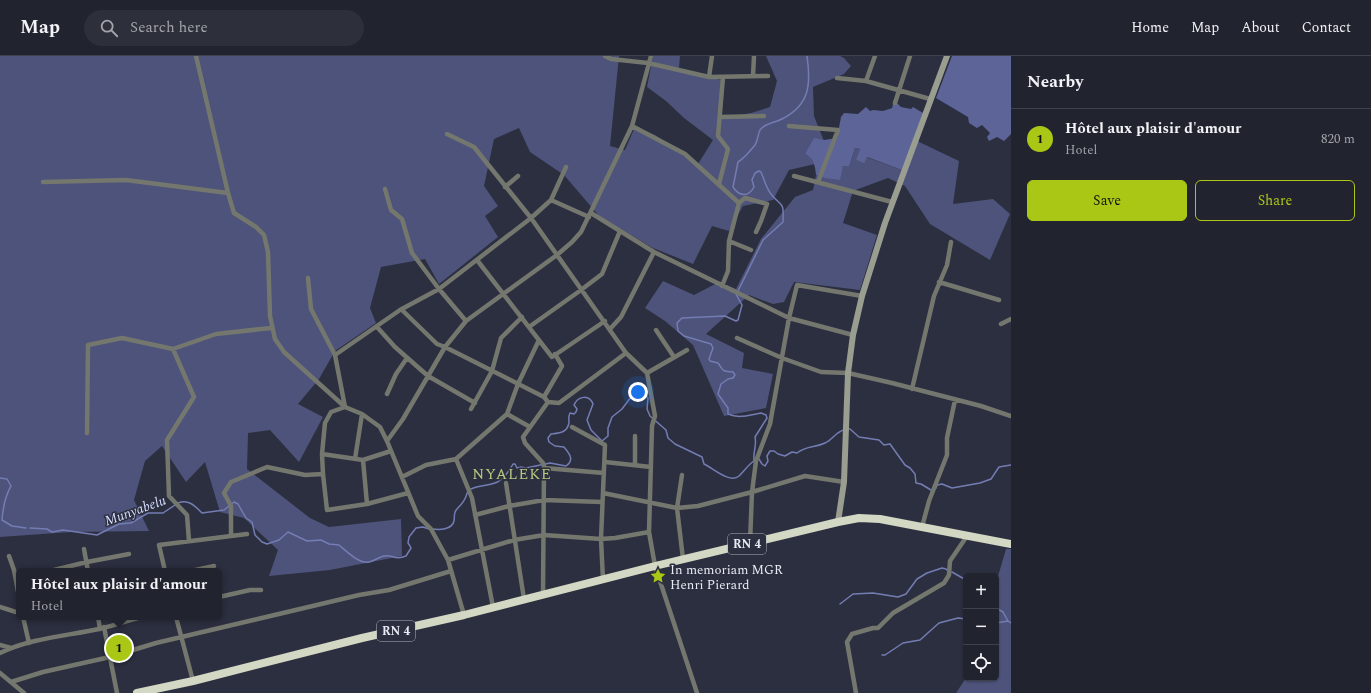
<!DOCTYPE html>
<html lang="en">
<head>
<meta charset="utf-8">
<style>
  :root { --surface:#21232f; --page:#2d2f3b; --text:#f1f3f6; --muted:#a2a4aa; --line:#3e404b; --accent:#abc716 }
  body { margin:0; font-family:Spectral,serif; background:var(--page); color:var(--text) }
  .controls { position:absolute; right:12px; bottom:12px; display:grid; overflow:hidden; border-radius:6px; box-shadow:0 1px 3px #0004 }
  .controls button { width:36px; height:36px; display:grid; place-items:center; padding:0; border:0; border-bottom:1px solid var(--line); background:var(--surface); color:var(--text); font:20px sans-serif }
  .you { position:absolute; left:638px; top:336px; width:14px; height:14px; margin:-10px; border:3px solid #fff; border-radius:50%; background:#1a73e8; box-shadow:0 0 0 6px #1a73e833 }
  .badge { display:grid; place-items:center; width:26px; height:26px; border-radius:50%; background:var(--accent); color:#111; font-size:13px; font-weight:700 }
  .pin { position:absolute; translate:-50% -50%; border:2px solid #fff; box-shadow:0 1px 4px #0006 }
  .popup { position:absolute; left:16px; top:512px; width:206px; height:52px; box-sizing:border-box; display:grid; place-content:center; border-radius:6px; background:var(--surface); filter:drop-shadow(0 1px 3px #0005); font-size:13px; white-space:nowrap; color:var(--muted) }
  .popup b { font-size:15px; color:var(--text) }
  .popup::after { content:''; position:absolute; left:50%; top:100%; margin-left:-8px; border:8px solid transparent; border-top-color:var(--surface) }
  .list { margin:0; padding:0; list-style:none }
  h2 { display:flex; justify-content:space-between; align-items:center; height:52px; margin:0; padding:0 16px; font-size:17px }
  h2 small { font-size:13px; font-weight:400; color:var(--muted) }
  .list li { display:grid; grid-template-columns:26px 1fr auto; gap:12px; align-items:center; box-sizing:border-box; height:60px; padding:0 16px; border-top:1px solid var(--line) }
  .list b { display:block; font-size:15px; white-space:nowrap }
  .list p { margin:0; font-size:13px; white-space:nowrap; color:var(--muted) }
  .list em { font-size:13px; font-style:normal; color:var(--muted) }
  .actions { display:flex; gap:8px; padding:12px 16px }
  .actions a { flex:1; padding:9px 0; border:1px solid var(--accent); border-radius:6px; text-align:center; font-size:14px; color:var(--accent) }
  .actions .main { background:var(--accent); color:#111 }
  .icon { flex:none; width:22px; height:22px; fill:none; stroke:currentColor; stroke-width:2; stroke-linecap:round; stroke-linejoin:round }
  .map { position:relative; flex:none; width:1011px; height:637px; overflow:hidden }
  header { display:flex; align-items:center; gap:24px; box-sizing:border-box; height:56px; padding:0 20px; background:var(--surface); border-bottom:1px solid var(--line) }
  header strong { font-size:19px }
  nav { display:flex; gap:22px; margin-inline-start:auto; font-size:14px }
  .search { width:280px; height:36px; background:var(--page); display:flex; align-items:center; gap:10px; box-sizing:border-box; padding:0 14px; border-radius:22px; color:var(--muted); font-size:15px }
  main { display:flex }
  aside { flex:1; background:var(--surface) }
  .map>svg:first-child { display:block }
  .green { fill:#4d537a }
  .forest { fill:#5c6498 }
  .lines { fill:none; stroke-linecap:round; stroke-linejoin:round }
  .stream { stroke:#747db3; stroke-width:1.5 }
  .street { stroke:#74776e; stroke-width:4.5 }
  .secondary { stroke:#9a9e91; stroke-width:6 }
  .highway { stroke:#d2d8c3; stroke-width:8 }
  .labels { text-anchor:middle; stroke-width:3; stroke-linejoin:round; paint-order:stroke }
  .shield { fill:#2c2f3f; stroke:#b0b2be; stroke-width:1 }
  .shield-label { font-size:12px; font-weight:bold; fill:#e8eaf4 }
  .poi-label { font-size:13px; fill:#e8eaf4; stroke:#2c2f3f; text-anchor:start }
  .water-label { font-size:14px; font-style:italic; fill:#d8deff; stroke:#2c2f3f }
  .quarter-label { font-size:15px; letter-spacing:1px; fill:#b8c97f; stroke:#2c2f3f }
</style>
</head>
<body>
<header>
<strong>Map</strong>
<div class="search"><svg class="icon" aria-label="search" viewBox="0 0 24 24"><circle cx="10" cy="10" r="6"/><path d="M15 15l6 6"/></svg>Search here</div>
<nav><a>Home</a><a>Map</a><a>About</a><a>Contact</a></nav>
</header>
<main>
<div class="map">
<svg width="1011" height="637" viewBox="0 0 1011 637">
  <rect width="100%" height="100%" fill="#2c2f3f"/>
  <path class="green" d="M0 0H619L610 90 625 94 635 71 655 79 698 108 713 84 684 62 666 45 647 31 653 0H680L679 12 724 25 721 62 751 57 770 51 777 25 766 0H840L844 2 851 10 844 18 813 31 814 60 824 85 805 98 810 100 815 108 789 114 773 144 743 150 729 175 712 170 693 208 653 192 600 161 564 119 530 96 519 72 494 83 484 130 498 150 485 160 498 181 439 228 425 203 381 211 370 252 376 267 335 295 319 323 298 348 323 361 299 406 270 374 248 377 247 413 310 462 329 471 401 463 402 500 330 514 269 520 278 494 244 462 220 456 205 406 186 426 162 390 145 405 134 444 149 475 71 476 0 481Z
    M913 83 959 105 953 148 993 143 1010 158 990 204 930 168 905 130 888 122 853 135 843 167 877 179 860 234 794 226 784 246 773 248 749 239 706 278 744 297 742 312 773 318 766 352 724 360 693 289 665 265 645 252 663 225 694 239 719 226 736 233 761 183 795 141 813 134 816 119 824 122 843 110 849 111 855 92 860 93 857 105 866 101 902 114Z
    M1006 493H1011V637H956L966 622H996V527Z"/>
  <path class="forest" d="M952 0H1011V78L1004 85 997 81 989 85 987 81 990 77 982 69 977 72 969 67 968 61 936 42Z
    M894 44 901 51 911 53 913 51 923 57 902 114 867 101 864 107 856 104 860 93 855 92 849 111 843 110 840 124 824 122 816 119C815 110 814 102 805 98L814 82 824 84 837 82 841 61 844 57 858 58 866 51 870 55 873 54 883 55 892 52Z"/>
  <g class="lines">
    <path class="stream" d="M738 235 763 184 783 166C784 144 782 152 771 138 766 132 764 123 761 116L759 115 755 117 752 124 754 131C748 142 739 140 733 131L738 106C745 102 750 95 755 89 758 84 758 78 760 74 765 67 775 67 782 63 810 49 811 28 807 0
      M736 238 742 249 738 264 736 265 725 260 682 262 677 267 678 275 684 280 711 288 713 292 709 303 710 305 718 307C724 315 721 315 733 316L735 319 733 322 728 323 721 328 718 338 728 352V358C739 363 750 359 761 357L766 359 767 362 755 381C757 389 753 396 754 404
      M848 373H850L859 381 879 384 884 389 890 388 905 409 910 412 915 418 916 427 921 428 931 434
      M759 403 762 408 765 410 768 405 767 400 770 395H774L778 398 785 400 792 396 797 397C807 389 815 392 825 387 832 384 837 375 844 374
      M0 422 7 423 11 430C5 440 3 452 2 464L12 470 26 472
      M936 432 937 429 942 428 952 432 980 427 991 423 999 411 1011 409
      M471 433C479 429 487 430 495 427 502 425 510 414 513 408H515L517 412 521 411 526 412 550 407 566 410C575 404 569 397 564 391L555 390 549 386 548 382 551 378C559 377 567 377 569 367 569 363 568 361 570 357L574 358 576 356 577 353 574 349C578 340 589 338 593 348L587 364 591 374 602 385 608 380V372L612 361 622 353 631 341 643 338 648 342 647 353 650 360 666 374 668 382 675 388 702 401 704 408C713 412 730 428 739 420 744 415 749 408 755 404
      M178 447C189 443 195 450 202 457L224 454 234 446 238 448 246 462 252 466 255 479 262 486 267 488 279 484 288 476 307 485 321 484 329 488 339 489C346 495 359 508 369 506 374 505 379 501 384 500 393 498 394 505 406 500L411 492 410 490 408 487 409 481 416 472 423 471 429 473
      M30 472 47 473 52 476 63 474 97 479 119 468 131 467 148 457H163L175 449
      M432 473C439 474 452 474 454 465 455 461 453 457 457 453 463 447 465 444 468 435
      M952 516 966 524
      M840 548 853 538 873 537 898 541 906 538 917 523 927 517 942 512 946 513 948 515
      M996 552 1003 556 1008 565 1011 567
      M996 567 1008 565
      M882 599H885L903 587 920 584 939 567 958 562 966 563"/>
    <path class="street" d="M196 0 228 137 234 157 256 171 264 179 268 196 270 260 275 283 284 296 345 351 362 358 380 371 387 385 418 460 431 473 448 504 464 559
      M605 0 611 3 648 7 709 21 768 20
      M753 20 754 0
      M709 21 712 0
      M837 22 866 25 930 43
      M866 25 875 0
      M895 47 910 0
      M720 61 764 60
      M632 70 685 98 739 147 729 185 728 215 722 230
      M789 70 838 74 818 126
      M447 78 474 91 531 162 626 297 647 317 655 360 652 370 649 476 655 510 697 637
      M794 120 892 146
      M43 126 126 124 228 137
      M719 128 728 93 718 80 723 21
      M505 131 518 120
      M385 133 391 154 402 163 412 197 439 233 466 265
      M551 144 589 161
      M739 147 745 142 767 148 761 165 756 176
      M591 157 654 196 789 262 853 279
      M729 185 751 194
      M477 204 552 301 605 265
      M308 222 311 253 335 299 345 351 331 356 325 367 322 398 323 418 327 454 367 448 408 437
      M939 226 999 244
      M402 254 437 288 445 291 544 341 548 346 523 381 525 387 543 407 544 410 543 538
      M1001 268 1011 263
      M377 271 395 291 428 320 475 347
      M529 271 581 234 602 218 620 175
      M610 273 621 261 654 196
      M656 274 674 301
      M737 282 782 302 821 316 848 317 892 327 981 350 1011 360
      M173 293 194 341 167 384 169 440 187 459 189 485
      M335 299 400 254 439 233 531 162 551 144 566 111
      M647 317 687 294
      M912 333 934 240 947 209 951 186
      M387 338 396 318 407 302
      M544 341 562 310 555 298
      M548 346 559 347 626 297
      M471 353 492 315 501 282 522 261
      M507 358 530 371
      M572 371 605 389 601 483 603 524
      M87 377 88 289 122 282 173 293 216 278 271 272
      M387 385 403 363 445 291 466 265 557 199 572 186 581 176 632 70 651 0
      M322 398 363 404 391 395
      M355 403 362 358
      M456 403 472 442 493 551
      M363 404 367 448
      M605 406 651 411
      M635 409V380
      M544 412 604 417
      M682 419 677 452 683 503
      M402 421 426 409 456 403 507 358 518 328 539 284
      M506 427 524 543
      M603 437 677 452 698 450 752 436 805 420 844 426
      M475 459 509 450 544 444 602 446
      M922 471 929 445 947 399V382L955 344
      M231 480V450L224 437 231 426 267 411 305 419 323 418
      M750 487 752 436 756 405 770 368 789 262 797 229 862 240
      M84 493 88 515
      M9 500 14 514 19 541
      M448 504 514 484 544 479 601 483 615 482 649 476
      M50 515 87 506 129 498
      M165 515 159 489 247 478
      M191 515 214 510
      M219 541 250 534H261
      M0 551 19 557
      M23 561 29 587
      M98 561 100 573
      M176 561 193 625
      M104 571 117 637
      M0 589 11 592
      M0 597C31 582 66 580 99 573 113 570 127 565 141 561
      M0 617 24 637
      M11 626 43 616 110 601 156 587 359 539 389 534 451 515
      M856 637 847 586 852 578 873 572H878L893 557 944 527 949 519 950 505 967 480"/>
    <path class="secondary" d="M838 466 844 426 848 317 853 279 862 240 885 167 947 0"/>
    <path class="highway" d="M137 637 193 625 362 582 464 559 655 510 838 466 859 462 880 463 1011 488"/>
  </g>
  <defs>
    <symbol id="sight-bare" viewBox="-9 -9 18 18"><path d="M0-6L1.8-2.2L6-1.7L2.9 1.2L3.7 5.4L0 3.3L-3.7 5.4L-2.9 1.2L-6-1.7L-1.8-2.2Z" fill="#abc716" stroke="#2c2f3f" stroke-width="2.5" paint-order="stroke"/></symbol>
  </defs>
  <g fill-rule="evenodd">
    <use href="#sight-bare" x="647" y="509" width="22" height="22"/>
  </g>
  <g class="labels">
    <g class="shield">
      <rect x="728" y="478" width="38" height="20" rx="3"/>
      <rect x="377" y="565" width="38" height="20" rx="3"/>
    </g>
    <g class="shield-label">
      <text x="747" y="492">RN 4</text>
      <text x="396" y="579">RN 4</text>
    </g>
    <g class="poi-label">
      <text x="670" y="518">In memoriam MGR<tspan x="670" dy="15">Henri Pierard</tspan></text>
    </g>
    <g class="water-label">
      <text transform="translate(135 454) rotate(-20)" y="5">Munyabelu</text>
    </g>
    <g class="quarter-label">
      <text x="512" y="423">NYALEKE</text>
    </g>
  </g>
</svg>
<div class="controls">
<button>+</button>
<button>−</button>
<button><svg class="icon" aria-label="locate" viewBox="0 0 24 24"><circle cx="12" cy="12" r="6"/><path d="M12 2v4M12 18v4M2 12h4M18 12h4"/></svg></button>
</div>
<div class="you"></div>
<div class="pin badge" style="left:119px;top:592px">1</div>
<div class="popup"><b>Hôtel aux plaisir d'amour</b>Hotel</div>
</div>
<aside>
<h2>Nearby<small></small></h2>
<ul class="list">
<li><span class="badge">1</span><div><b>Hôtel aux plaisir d'amour</b><p>Hotel</p></div><em>820 m</em></li>
</ul>
<div class="actions"><a class="main">Save</a><a>Share</a></div>
</aside>
</main>
</body>
</html>
